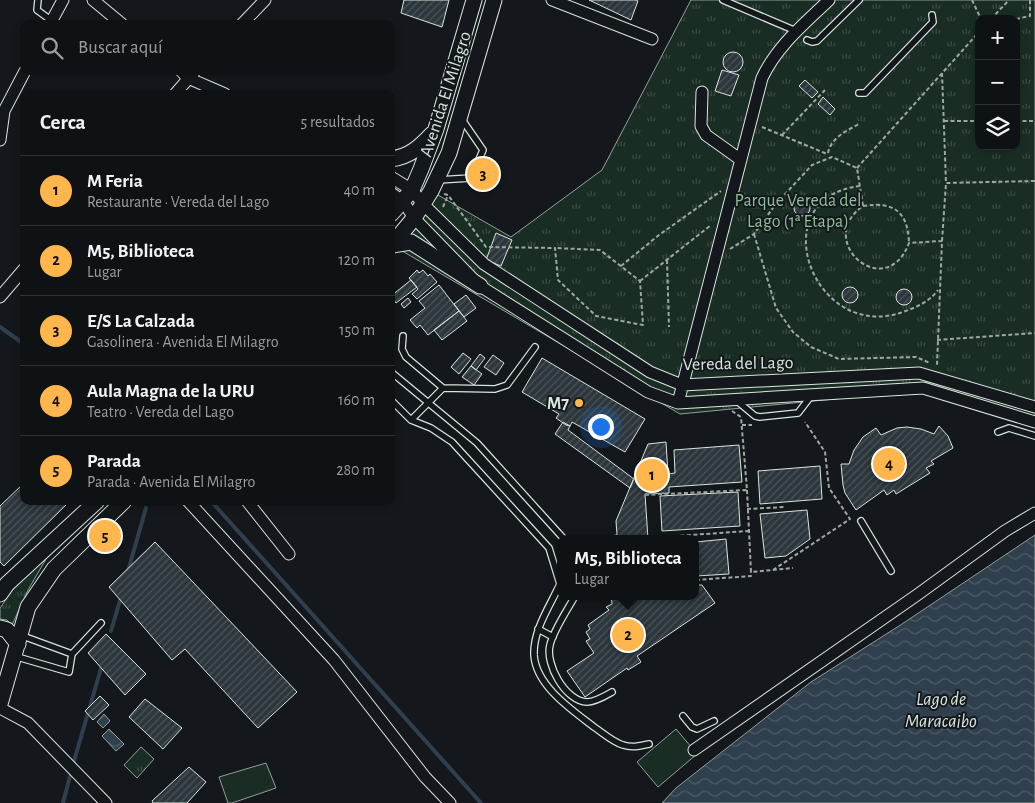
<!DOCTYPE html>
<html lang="es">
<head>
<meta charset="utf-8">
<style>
  :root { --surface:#0f1215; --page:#1d2022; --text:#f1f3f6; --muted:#9b9ea0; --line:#2f3234; --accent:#ffb74d }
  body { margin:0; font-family:"Alegreya Sans",sans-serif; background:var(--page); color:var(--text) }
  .controls { position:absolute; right:15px; top:15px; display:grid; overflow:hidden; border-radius:10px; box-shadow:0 2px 8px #0003 }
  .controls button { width:45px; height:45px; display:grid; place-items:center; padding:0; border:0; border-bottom:1px solid var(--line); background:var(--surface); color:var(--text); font:25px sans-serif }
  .you { position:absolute; left:600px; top:426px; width:18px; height:18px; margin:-12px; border:4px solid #fff; border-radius:50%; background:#1a73e8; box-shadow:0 0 0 8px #1a73e833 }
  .badge { display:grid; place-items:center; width:32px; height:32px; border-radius:50%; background:var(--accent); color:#111; font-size:16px; font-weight:700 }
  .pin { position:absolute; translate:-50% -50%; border:2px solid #fff; box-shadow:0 1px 5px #0006 }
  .popup { position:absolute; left:557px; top:535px; width:142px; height:65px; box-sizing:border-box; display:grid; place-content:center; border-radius:10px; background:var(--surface); filter:drop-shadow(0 1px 4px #0005); font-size:16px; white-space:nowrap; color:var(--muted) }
  .popup b { font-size:19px; color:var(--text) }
  .popup::after { content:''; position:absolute; left:50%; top:100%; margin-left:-10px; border:10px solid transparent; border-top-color:var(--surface) }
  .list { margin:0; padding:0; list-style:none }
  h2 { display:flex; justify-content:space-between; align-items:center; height:65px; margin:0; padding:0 20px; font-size:21px }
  h2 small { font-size:16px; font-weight:400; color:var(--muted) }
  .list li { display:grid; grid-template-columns:32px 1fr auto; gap:15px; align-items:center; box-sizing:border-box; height:70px; padding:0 20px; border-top:1px solid var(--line) }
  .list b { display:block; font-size:19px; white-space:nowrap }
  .list p { margin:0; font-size:16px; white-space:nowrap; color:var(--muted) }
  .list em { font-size:16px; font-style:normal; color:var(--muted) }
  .icon { flex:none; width:28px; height:28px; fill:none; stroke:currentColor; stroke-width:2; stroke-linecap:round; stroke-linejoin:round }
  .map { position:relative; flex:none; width:1035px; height:803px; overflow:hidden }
  .search { position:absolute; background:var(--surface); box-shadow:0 2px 8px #0003; left:20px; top:20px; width:375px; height:55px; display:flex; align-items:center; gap:12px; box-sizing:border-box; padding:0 18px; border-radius:10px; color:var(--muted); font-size:19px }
  .panel { position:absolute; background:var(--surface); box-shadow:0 2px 8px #0003; left:20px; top:90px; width:375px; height:415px; border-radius:10px }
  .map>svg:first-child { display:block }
  .grass { fill:url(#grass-tufts); stroke:#939e99; fill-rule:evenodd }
  .garden { fill:#1a2d24; stroke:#939e99 }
  .water { fill:url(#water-waves); stroke:#939e99 }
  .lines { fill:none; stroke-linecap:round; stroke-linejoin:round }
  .stream { stroke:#2f3f4d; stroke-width:4 }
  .building { fill:url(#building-hatch); stroke:#d8e6dc }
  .lane-casing { stroke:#d8e6dc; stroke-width:8 }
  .street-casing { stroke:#d8e6dc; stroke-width:13 }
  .secondary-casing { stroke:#d8e6dc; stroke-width:17 }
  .path { stroke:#9da8a2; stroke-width:2; stroke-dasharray:4 2.5; stroke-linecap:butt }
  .lane { stroke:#14181c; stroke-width:5.5 }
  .street { stroke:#14181c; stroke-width:11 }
  .secondary { stroke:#14181c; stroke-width:15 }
  .poi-dot { fill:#ffb74d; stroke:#14181c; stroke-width:2 }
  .labels { text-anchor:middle; stroke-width:4; stroke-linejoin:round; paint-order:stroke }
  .street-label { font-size:18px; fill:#d8e6dc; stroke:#14181c }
  .park-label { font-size:18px; fill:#8ac095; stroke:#14181c }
  .poi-label { font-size:18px; font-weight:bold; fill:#d8e6dc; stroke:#14181c; text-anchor:end }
  .water-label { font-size:19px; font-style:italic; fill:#d8e6dc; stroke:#14181c }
</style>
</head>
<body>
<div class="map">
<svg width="1035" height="803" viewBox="0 0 1035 803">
  <defs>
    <pattern id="grass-tufts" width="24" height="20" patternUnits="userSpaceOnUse" patternTransform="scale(1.25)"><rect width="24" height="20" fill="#1a2d24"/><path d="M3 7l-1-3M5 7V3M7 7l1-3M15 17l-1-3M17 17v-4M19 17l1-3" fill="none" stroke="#3b4b43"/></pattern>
    <pattern id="water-waves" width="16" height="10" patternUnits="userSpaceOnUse" patternTransform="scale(1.25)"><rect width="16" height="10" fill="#2f3f4d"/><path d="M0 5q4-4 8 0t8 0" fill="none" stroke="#4c5b66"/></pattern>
    <pattern id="building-hatch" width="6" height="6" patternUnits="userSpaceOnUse" patternTransform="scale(1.25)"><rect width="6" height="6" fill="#2c363c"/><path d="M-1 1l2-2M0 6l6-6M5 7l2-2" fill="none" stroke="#4a5358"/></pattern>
  </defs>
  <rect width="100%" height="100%" fill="#14181c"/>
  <path class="grass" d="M691 0H1035V427L917 391 680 414 392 245 431 191 511 237 602 170ZM979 19H1016V146H979Z
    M49 554 28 590 12 625 7 620 0 619V608L14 588Z
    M141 747 154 759 137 778 124 765Z"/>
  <path class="garden" d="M676 729 697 754 658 787 637 762Z
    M266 763 276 788 232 803H228L219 777Z"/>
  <path class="water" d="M1035 535V803H662L676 788 811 682 902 624Z
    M104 714 110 721 103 728 97 722Z
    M109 729 124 744 116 751 102 736Z"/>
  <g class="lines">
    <path class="stream" d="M0 327 24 344
      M211 501 481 803
      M128 571 146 508
      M111 631 121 597
      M74 761 102 665
      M63 803 70 776"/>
  </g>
  <path class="building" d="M404 0H449L442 27 401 13Z
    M589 0H636L638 1 631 20Z
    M723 62a10 10 0 1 1 20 0a10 10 0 1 1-20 0Z
    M722 70 739 75 731 96 715 91Z
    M805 80 818 92 812 98 799 86Z
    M823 97 835 109 830 115 818 104Z
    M794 208a8 8 0 1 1 16 0a8 8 0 1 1-16 0Z
    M496 233 512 240 501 266 486 260Z
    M417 270 419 273 423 270 428 276 430 274 437 282 417 299 412 294 418 289 409 278Z
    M411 280 417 287 396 303 391 296Z
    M439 285 459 311 428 335 420 325 417 328 410 320 425 308 419 301Z
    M842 295a8 8 0 1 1 16 0a8 8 0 1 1-16 0Z
    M896 297a8 8 0 1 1 16 0a8 8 0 1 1-16 0Z
    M466 295 476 308 464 317 454 304Z
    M408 298 411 302 404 308 401 304Z
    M459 311 467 321 442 340 434 330Z
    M463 353 471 359 459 374 451 367Z
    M480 354 485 358 476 370 471 366Z
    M493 355 504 363 496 375 484 367Z
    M542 358 645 419 625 452 572 422 570 426 566 425 556 418 559 414 522 392Z
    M471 366 482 374 474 385 462 377Z
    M563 422 570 426 568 430 634 479 630 488 555 434Z
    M939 426 948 436 953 448 931 461 934 464 926 468 930 473 896 494 894 490 887 495 884 490 856 510 845 493 843 485 841 464H849L854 450 863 437 876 428 881 435 897 428 907 427 921 429 934 434Z
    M666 442 668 474 675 473 674 450 739 445 742 482 669 487V493L645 494 648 539H608L609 536 617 535 616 521 648 444Z
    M820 466 822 499 760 504 758 471Z
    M24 483V501H70L4 566 0 562V506Z
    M738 492 740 526 662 531 660 496Z
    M807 510 810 539 786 556 765 558 760 514Z
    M726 539 729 574 696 576V542Z
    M155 542 297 692 258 728 185 649 172 660 109 587Z
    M696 585H702L715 603 637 656 641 662 628 670 627 668 585 697 567 671 594 653 586 641 590 639 586 632 590 629 588 625 609 610 606 607 612 604 611 596H696Z
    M106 634 146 674 125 695 88 653Z
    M100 696 109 705 93 720 85 711Z
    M145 699 182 728 163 749 129 717Z
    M189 767 206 782 187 803H153L152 801Z"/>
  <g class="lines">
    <defs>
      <path id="lane" d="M38 0 37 10 52 21
        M723 0 796 31
        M807 40 812 42 817 41 859 0
        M859 93H865L933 22 932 15
        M438 180 471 178 483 150 461 118
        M403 336 402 349 406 357 443 388
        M391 372 477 443 564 539
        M391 400 411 420 431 428 452 442 549 548 560 584C550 606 533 630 534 655 536 686 572 710 594 727 603 733 613 742 623 745 632 748 640 746 649 744
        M737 401 755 416 760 417 798 413 811 396
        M411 420 443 388 495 389 507 385 535 347
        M998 432 1009 428 1035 436
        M861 521 891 571
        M575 596C568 609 553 631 550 645 545 664 565 701 587 702 595 702 605 696 612 692
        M538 629 553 637
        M20 635 72 654
        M14 656 69 672 72 654 101 623
        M683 716 692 727 697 729 714 721"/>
      <path id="street" d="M93 0 122 24
        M552 0 652 39
        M50 24 63 0
        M242 24 265 0
        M181 71 188 78 225 94
        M702 92 701 126 706 135 741 160
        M175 94 195 71
        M0 140 4 111 25 71
        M391 177 412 190 423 204 484 264 650 372 682 385 919 373 1035 407
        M391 193 403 201 414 218 480 286 648 392 678 403 923 388 1035 422
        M0 297 24 269
        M678 403 762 78C777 46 804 24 829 0
        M188 501 334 660 425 777 450 803
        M247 501 289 554
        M0 708 28 723 106 803
        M694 750 917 595 1005 531 1035 513"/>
      <path id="secondary" d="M391 159C409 157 420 147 432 134
        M391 214 412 190 421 169 436 129 474 0
        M392 245 411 242 480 286
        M391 246 414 218 431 191 449 153 494 0
        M0 594 7 584 33 560 97 501
        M0 628 7 630 18 644
        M0 704 28 607 54 569 124 501"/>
    </defs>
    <use href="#lane" class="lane-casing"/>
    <use href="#street" class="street-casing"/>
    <use href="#secondary" class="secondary-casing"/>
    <path class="path" d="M972 0 981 19
      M991 19 1009 0
      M1016 19 1030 16V0
      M942 73 946 183 1035 181
      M944 121H979
      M1016 121H1035
      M762 127 827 154
      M782 135 825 90
      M828 153C831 138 846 131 859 124
      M857 168 979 32
      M860 186C760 198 813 344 903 312 917 307 929 302 938 290
      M444 194 448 195 486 247 555 248 558 280 596 316 643 325 640 281 600 250 555 248
      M863 206C894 201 908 212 909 243
      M443 207 448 195
      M754 234 776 308 793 332 811 347 839 359 916 357 930 363
      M942 241 946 183
      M730 249 754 234 775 205 812 165 832 157 857 168 863 206C813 241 886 304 909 243L942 241 937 365
      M667 260 669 327
      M621 266 659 235 721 191
      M640 281 711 225
      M937 340 1035 333
      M732 411 741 417
      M742 425H752
      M747 490 751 572 793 568
      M645 495 747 490 741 417
      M747 509 785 507
      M648 538 748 531
      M773 570 850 519 829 488 825 452 805 422
      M696 580 751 576V572"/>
    <use href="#lane" class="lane"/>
    <use href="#street" class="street"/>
    <use href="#secondary" class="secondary"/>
  </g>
  <circle class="poi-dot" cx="579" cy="403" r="5"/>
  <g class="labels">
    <g class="street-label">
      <text transform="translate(445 94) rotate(-72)" y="6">Avenida El Milagro</text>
      <text transform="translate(738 363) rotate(-1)" y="6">Vereda del Lago</text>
    </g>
    <g class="park-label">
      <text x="798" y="206">Parque Vereda del<tspan x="798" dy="21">Lago (1ª Etapa)</tspan></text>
    </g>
    <g class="poi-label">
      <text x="569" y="409">M7</text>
    </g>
    <g class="water-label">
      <text x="941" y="705">Lago de<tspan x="941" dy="22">Maracaibo</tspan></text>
    </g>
  </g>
</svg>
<div class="controls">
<button>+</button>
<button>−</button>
<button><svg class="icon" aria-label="layers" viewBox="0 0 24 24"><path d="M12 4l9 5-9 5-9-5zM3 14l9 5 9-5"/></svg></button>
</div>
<div class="you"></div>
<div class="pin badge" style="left:652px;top:475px">1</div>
<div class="pin badge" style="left:628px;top:635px">2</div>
<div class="popup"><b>M5, Biblioteca</b>Lugar</div>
<div class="pin badge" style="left:483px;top:174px">3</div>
<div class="pin badge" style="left:889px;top:464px">4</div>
<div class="pin badge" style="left:105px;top:536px">5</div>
<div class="search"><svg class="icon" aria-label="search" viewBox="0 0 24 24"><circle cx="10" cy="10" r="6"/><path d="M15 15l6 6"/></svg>Buscar aquí</div>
<section class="panel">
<h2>Cerca<small>5 resultados</small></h2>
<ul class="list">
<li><span class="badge">1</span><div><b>M Feria</b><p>Restaurante · Vereda del Lago</p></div><em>40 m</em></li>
<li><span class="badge">2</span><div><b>M5, Biblioteca</b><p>Lugar</p></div><em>120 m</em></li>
<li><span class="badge">3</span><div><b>E/S La Calzada</b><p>Gasolinera · Avenida El Milagro</p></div><em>150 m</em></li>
<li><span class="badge">4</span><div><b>Aula Magna de la URU</b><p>Teatro · Vereda del Lago</p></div><em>160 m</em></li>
<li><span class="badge">5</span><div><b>Parada</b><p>Parada · Avenida El Milagro</p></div><em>280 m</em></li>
</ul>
</section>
</div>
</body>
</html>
